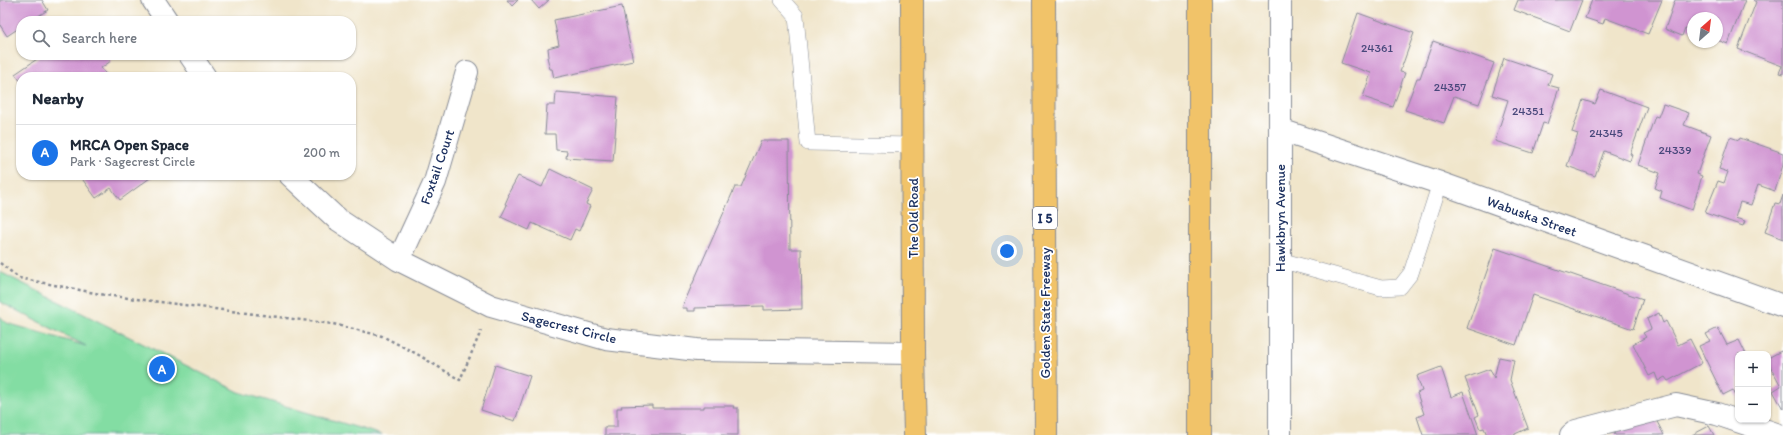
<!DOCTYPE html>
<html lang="en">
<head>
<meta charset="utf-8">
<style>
  :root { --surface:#fff; --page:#f2f2f3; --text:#1f2937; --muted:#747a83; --line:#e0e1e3; --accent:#1a73e8 }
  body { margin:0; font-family:Itim,sans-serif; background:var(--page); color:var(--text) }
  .controls { position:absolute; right:12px; bottom:12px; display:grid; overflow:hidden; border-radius:8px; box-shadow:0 1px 3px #0004 }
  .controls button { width:36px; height:36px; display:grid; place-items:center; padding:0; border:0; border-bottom:1px solid var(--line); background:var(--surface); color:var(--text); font:20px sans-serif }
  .compass { position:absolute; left:1687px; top:12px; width:36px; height:36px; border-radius:50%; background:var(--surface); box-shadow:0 1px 3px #0004; rotate:28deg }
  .you { position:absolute; left:1007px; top:251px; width:14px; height:14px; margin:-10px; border:3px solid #fff; border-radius:50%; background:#1a73e8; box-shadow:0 0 0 6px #1a73e833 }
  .badge { display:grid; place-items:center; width:26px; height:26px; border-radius:50%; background:var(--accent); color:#fff; font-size:13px; font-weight:700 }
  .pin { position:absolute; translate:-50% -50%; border:2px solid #fff; box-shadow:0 1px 4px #0006 }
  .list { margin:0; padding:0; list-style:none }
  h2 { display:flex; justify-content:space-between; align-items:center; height:52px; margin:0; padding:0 16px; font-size:17px }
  h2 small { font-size:13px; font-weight:400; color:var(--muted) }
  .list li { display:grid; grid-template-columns:26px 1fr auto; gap:12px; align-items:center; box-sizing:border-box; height:56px; padding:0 16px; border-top:1px solid var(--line) }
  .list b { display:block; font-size:15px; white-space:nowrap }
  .list p { margin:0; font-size:13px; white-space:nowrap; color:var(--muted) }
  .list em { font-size:13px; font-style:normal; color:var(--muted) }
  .icon { flex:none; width:22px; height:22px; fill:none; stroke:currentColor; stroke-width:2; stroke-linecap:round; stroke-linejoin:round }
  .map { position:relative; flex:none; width:1783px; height:435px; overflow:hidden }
  .search { position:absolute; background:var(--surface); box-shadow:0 1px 3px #0004; left:16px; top:16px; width:340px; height:44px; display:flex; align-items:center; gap:10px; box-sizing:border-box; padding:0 14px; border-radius:16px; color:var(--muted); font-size:15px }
  .panel { position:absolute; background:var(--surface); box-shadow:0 1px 3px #0004; left:16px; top:72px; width:340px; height:108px; border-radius:16px }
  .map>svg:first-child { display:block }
  .green { fill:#83dda3; stroke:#4f8680 }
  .building { fill:#d094d1 }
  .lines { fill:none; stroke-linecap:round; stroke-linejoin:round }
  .lane-casing { stroke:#868a94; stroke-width:16 }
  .street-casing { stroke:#868a94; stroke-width:24 }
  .primary-casing { stroke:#868a94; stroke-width:24 }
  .highway-casing { stroke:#868a94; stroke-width:24 }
  .path { stroke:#868a94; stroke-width:2.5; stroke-dasharray:3 3; stroke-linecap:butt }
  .lane { stroke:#fff; stroke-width:15 }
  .street { stroke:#fff; stroke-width:22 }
  .primary { stroke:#f1c369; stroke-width:22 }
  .highway { stroke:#f1c369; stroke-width:22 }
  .labels { text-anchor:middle; stroke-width:3.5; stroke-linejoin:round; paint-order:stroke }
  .number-label { font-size:12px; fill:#48487b }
  .shield { fill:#fff; stroke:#5f6d8e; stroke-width:1 }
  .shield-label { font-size:13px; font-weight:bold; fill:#1b2f5e }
  .street-label { font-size:14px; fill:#1b2f5e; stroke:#fff }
</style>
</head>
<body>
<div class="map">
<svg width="1783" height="435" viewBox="0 0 1783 435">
  <rect width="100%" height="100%" fill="#fff"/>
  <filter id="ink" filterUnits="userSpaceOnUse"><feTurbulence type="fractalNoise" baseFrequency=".025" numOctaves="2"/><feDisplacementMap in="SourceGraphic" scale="8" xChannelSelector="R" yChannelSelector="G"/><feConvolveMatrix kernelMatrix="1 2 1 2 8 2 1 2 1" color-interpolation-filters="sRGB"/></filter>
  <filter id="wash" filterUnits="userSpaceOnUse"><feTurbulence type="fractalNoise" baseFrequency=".012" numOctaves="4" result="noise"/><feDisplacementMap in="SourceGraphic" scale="16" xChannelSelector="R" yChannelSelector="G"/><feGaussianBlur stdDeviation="0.9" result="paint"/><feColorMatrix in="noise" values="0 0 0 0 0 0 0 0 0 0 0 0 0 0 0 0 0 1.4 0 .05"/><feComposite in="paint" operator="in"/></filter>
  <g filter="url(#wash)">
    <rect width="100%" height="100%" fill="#f0e5ca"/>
    <path class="green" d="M0 272 239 392 382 435H0V316L7 323 86 346 0 302Z"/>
    <g id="blocks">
      <path class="building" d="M0 0H42L48 10 38 16 41 21H21V31L19 28 7 36 0 25Z
        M507 0H518L512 6Z
        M531 0H549L539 9Z
        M1518 0H1582L1570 31 1514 10Z
        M1592 0H1662L1648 34 1605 18 1603 24 1585 18Z
        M1675 0H1745L1728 44 1717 40V18H1693V31L1685 28 1682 36 1665 29Z
        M1753 0H1783V74L1779 73 1782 66 1738 49 1756 2Z
        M622 6 633 61 554 78 552 69H550L547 57H549L548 48 559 45 554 20Z
        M1358 13 1414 33 1400 72 1405 73 1393 107 1363 97 1371 73 1341 63Z
        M1433 41 1494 63 1479 104 1454 96 1444 123 1405 110 1417 78H1420Z
        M43 55H107L111 61 101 68 108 77H21V82L15 74Z
        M1504 58 1552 74 1548 85 1559 88 1547 124 1543 123 1533 153 1495 141 1508 100 1492 95Z
        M1601 90 1647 107 1630 154 1632 155 1630 161 1604 151 1595 176 1567 166 1578 134 1572 132 1583 100 1595 104Z
        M556 92 618 97 613 161 566 158 567 151 556 150 555 134H545L547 105H555Z
        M1663 104 1689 113 1684 125 1711 135 1697 174 1702 176 1692 210 1660 198 1662 191 1655 188 1660 173 1638 165 1655 116 1658 117Z
        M1730 137 1739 140 1740 138 1783 153V165L1775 191 1758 185 1751 205 1740 202 1735 218 1745 221 1743 226 1705 213 1718 181 1724 183 1728 172 1719 169Z
        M761 141H789L790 249H801L802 309 764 310V306L695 308V311H687V308H682L735 187H741Z
        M550 169 593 190 586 204 590 206 579 231 575 229 570 240 532 223 529 230 501 217 507 205 505 204 509 195 508 194 518 176 542 187Z
        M82 175H154L120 200 111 188 96 198 80 176Z
        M1783 195V239L1765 232 1775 203 1780 204Z
        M1495 248 1643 299 1633 329 1533 295 1516 345 1467 328Z
        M1659 313 1663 323 1666 321 1678 345 1690 339 1702 363 1668 381 1665 377 1658 381 1655 373 1649 376 1633 344 1646 337 1643 333 1651 329 1647 319Z
        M1718 328 1727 345 1739 340 1746 354H1738V400L1733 390 1723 395 1699 346 1710 341 1706 334Z
        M1781 351 1783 354V409L1773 391 1781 386 1768 362V358Z
        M1499 357 1514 360 1510 380 1528 428 1515 434V435H1487L1484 428 1480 429 1475 417 1479 415 1465 378 1490 369 1494 378Z
        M495 365 530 376 515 421 481 410Z
        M1441 367 1451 397 1463 392 1478 435H1423L1417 417 1424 414 1417 393 1422 391 1417 376Z
        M652 405V408H704V406H734L733 408H738V435H605V427H617V408H622L621 406Z
        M1647 416H1654L1664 435H1615L1614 433Z
        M1709 426 1714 435H1692Z"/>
    </g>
  </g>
  <g filter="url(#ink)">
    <use href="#blocks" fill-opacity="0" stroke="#868a94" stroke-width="1"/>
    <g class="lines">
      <defs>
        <path id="lane" d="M782 0 796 16 808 143 912 145
          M1280 260 1381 288 1400 287 1411 273 1440 183"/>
        <path id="street" d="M153 0 167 21
          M1280 0V435
          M190 55 205 77
          M1280 130 1440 183 1783 306
          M290 175 337 219 399 260 491 306 606 339 697 350 913 353
          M399 260 435 182 467 72
          M1571 435 1576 431 1676 405 1717 414 1779 435"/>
        <path id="primary" d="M912 0 913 353 915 435"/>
        <path id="highway" d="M1044 0 1046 435
          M1200 0V435"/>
      </defs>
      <use href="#lane" class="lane-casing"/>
      <use href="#street" class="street-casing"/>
      <use href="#primary" class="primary-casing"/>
      <use href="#highway" class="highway-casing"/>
      <path class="path" d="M0 263 19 278 105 295 333 324 382 336 417 354 460 380 481 331"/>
      <use href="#lane" class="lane"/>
      <use href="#street" class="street"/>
      <use href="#primary" class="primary"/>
      <use href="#highway" class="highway"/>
    </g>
  </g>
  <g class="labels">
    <g class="number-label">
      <text x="1377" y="52">24361</text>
      <text x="1450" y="91">24357</text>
      <text x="1528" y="115">24351</text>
      <text x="1606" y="137">24345</text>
      <text x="1675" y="154">24339</text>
    </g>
    <rect class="shield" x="1033" y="207" width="24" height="22" rx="3"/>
    <g class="shield-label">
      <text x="1045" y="223">I 5</text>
    </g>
    <g class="street-label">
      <text transform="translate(437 167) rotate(-71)" y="5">Foxtail Court</text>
      <text transform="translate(1532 216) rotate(20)" y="5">Wabuska Street</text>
      <text transform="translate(913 218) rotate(-90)" y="5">The Old Road</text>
      <text transform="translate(1280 218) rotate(-90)" y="5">Hawkbryn Avenue</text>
      <text transform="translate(1045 313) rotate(-90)" y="5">Golden State Freeway</text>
      <text transform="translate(569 327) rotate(14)" y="5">Sagecrest Circle</text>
    </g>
  </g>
</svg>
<div class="controls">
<button>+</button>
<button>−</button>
</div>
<svg class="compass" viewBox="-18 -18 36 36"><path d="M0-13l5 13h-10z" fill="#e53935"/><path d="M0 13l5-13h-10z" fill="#747a83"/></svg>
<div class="you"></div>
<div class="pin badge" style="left:162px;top:369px">A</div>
<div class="search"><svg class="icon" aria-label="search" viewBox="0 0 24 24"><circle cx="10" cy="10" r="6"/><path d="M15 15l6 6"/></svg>Search here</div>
<section class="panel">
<h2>Nearby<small></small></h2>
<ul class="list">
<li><span class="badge">A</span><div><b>MRCA Open Space</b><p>Park · Sagecrest Circle</p></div><em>200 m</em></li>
</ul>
</section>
</div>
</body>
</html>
